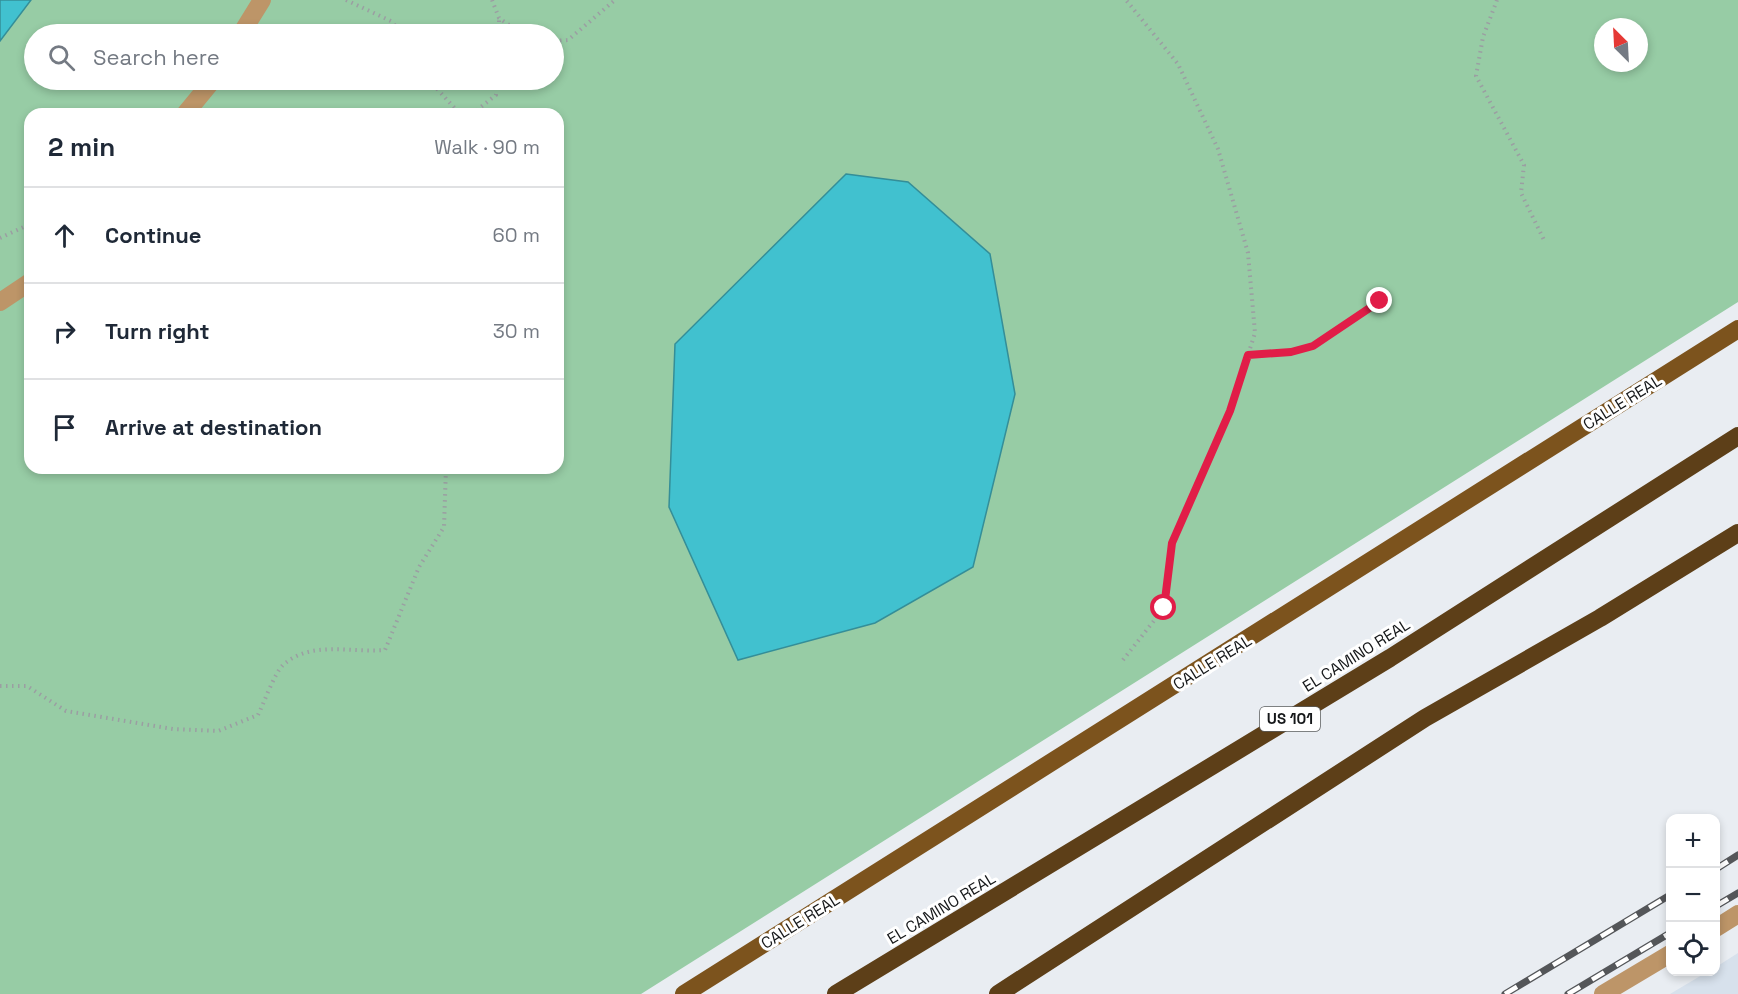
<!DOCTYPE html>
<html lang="en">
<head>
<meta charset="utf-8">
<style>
  :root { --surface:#fff; --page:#f2f2f3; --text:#1f2937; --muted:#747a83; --line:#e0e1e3 }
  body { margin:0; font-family:"Space Grotesk",sans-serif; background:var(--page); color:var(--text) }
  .controls { position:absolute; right:18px; bottom:18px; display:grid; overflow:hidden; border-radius:12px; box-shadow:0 3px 9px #0003 }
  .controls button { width:54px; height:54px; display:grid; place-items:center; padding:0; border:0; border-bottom:2px solid var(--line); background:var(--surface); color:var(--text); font:30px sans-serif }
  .compass { position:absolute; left:1594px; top:18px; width:54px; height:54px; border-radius:50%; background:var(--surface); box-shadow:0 3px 9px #0003; rotate:336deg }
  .stop { position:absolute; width:18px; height:18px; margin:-14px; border:4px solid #e11d48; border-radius:50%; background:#fff }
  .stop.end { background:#e11d48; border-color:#fff; box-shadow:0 2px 6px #0008 }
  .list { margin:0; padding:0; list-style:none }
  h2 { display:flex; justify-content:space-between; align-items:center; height:78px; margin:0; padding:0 24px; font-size:26px }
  h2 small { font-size:20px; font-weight:400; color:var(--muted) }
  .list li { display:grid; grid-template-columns:39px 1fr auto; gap:18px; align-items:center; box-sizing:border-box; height:96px; padding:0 24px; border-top:2px solid var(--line) }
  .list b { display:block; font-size:22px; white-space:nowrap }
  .list em { font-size:20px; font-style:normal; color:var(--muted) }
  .icon { flex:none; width:33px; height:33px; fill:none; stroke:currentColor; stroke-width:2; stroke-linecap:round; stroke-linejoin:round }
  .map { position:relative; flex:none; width:1738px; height:994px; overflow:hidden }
  .search { position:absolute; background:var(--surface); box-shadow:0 3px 9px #0003; left:24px; top:24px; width:540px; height:66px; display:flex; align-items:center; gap:15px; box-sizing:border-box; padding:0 21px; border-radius:33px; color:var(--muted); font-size:22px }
  .panel { position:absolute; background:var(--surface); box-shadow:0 3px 9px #0003; left:24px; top:108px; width:540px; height:366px; border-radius:18px }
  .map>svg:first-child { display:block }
  .built { fill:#d7e1ec }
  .green { fill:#97cca5; fill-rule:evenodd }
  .water { fill:#41c1cf; stroke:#348e98; stroke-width:1.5 }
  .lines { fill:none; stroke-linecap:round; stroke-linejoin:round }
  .path { stroke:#9b9ea2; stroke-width:4; stroke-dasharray:1.5 4.5; stroke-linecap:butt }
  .minor { stroke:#bd9568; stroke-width:18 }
  .major { stroke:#7c531d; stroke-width:18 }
  .highway { stroke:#5d3f18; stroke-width:18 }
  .rail-casing { stroke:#545659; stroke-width:7 }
  .rail { stroke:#fff; stroke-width:4.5; stroke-dasharray:14; stroke-linecap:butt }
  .route { stroke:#e11d48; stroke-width:8 }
  .labels { text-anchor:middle; stroke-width:6; stroke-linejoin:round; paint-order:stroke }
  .shield { fill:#fff; stroke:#5b5d5e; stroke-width:1.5 }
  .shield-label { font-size:15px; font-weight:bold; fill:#151719 }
  .street-label { font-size:16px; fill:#151719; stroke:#fff }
</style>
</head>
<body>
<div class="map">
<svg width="1738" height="994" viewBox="0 0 1738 994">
  <rect width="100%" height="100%" fill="#e9edf2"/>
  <path class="built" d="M1738 953V994H1670L1707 972H1716V967Z"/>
  <path class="green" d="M0 0H1738V302L641 994H0ZM1603 27H1639V63H1603ZM34 34H554V80H34ZM30 114H558V468H30Z"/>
  <path class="water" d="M0 0H31L0 41Z
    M846 174 908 182 990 254 1015 394 973 567 875 623 738 660 669 507 675 344Z"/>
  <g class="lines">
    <path class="path" d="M346 0 393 22 399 34
      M492 0 499 18 522 34
      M1497 0 1483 37 1476 76 1524 165 1521 193 1544 240
      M499 34V18
      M554 41 568 40 615 0
      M429 80 460 114
      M472 114 496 95 497 80
      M558 129 559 121
      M0 238 30 224
      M1248 355 1291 352 1313 346 1380 301
      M1123 660 1164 608 1172 543 1230 411 1255 333 1248 253 1218 149 1178 64 1126 0
      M0 686H27L66 711 173 729 218 731 258 715C264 703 274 674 283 665 311 640 351 653 385 650L419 567 444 527 446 468"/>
    <path class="minor" d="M241 34 262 0
      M185 114 213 80
      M0 302 30 282
      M1716 928 1738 914
      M1603 994 1670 954"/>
    <path class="major" d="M684 994 1738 329"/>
    <path class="highway" d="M836 994 1390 658 1738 436
      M998 994 1425 718 1600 618 1738 533"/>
    <defs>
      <path id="rail" d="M1716 869 1738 855
        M1716 906 1738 893
        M1505 994 1670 895
        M1568 994 1670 933"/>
    </defs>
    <use href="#rail" class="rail-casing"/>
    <use href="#rail" class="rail"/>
  </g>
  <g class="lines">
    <path class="route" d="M1164 608 1172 543 1230 411 1248 355 1291 352 1313 346 1380 301"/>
  </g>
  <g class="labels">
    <rect class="shield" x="1260" y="707" width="60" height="24" rx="4.5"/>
    <g class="shield-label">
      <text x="1290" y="724">US 101</text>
    </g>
    <g class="street-label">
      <text transform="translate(1622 402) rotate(-32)" y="6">CALLE REAL</text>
      <text transform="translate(1356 655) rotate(-32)" y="6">EL CAMINO REAL</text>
      <text transform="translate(1212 662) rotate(-32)" y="6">CALLE REAL</text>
      <text transform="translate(941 908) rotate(-31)" y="6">EL CAMINO REAL</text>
      <text transform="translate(800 921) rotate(-32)" y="6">CALLE REAL</text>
    </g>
  </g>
</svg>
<div class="controls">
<button>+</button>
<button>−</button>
<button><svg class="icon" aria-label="locate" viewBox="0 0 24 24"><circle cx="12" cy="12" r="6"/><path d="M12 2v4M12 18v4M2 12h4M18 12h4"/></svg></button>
</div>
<svg class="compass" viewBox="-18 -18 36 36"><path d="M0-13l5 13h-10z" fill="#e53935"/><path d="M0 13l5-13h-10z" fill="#747a83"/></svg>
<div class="stop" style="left:1164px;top:608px"></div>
<div class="stop end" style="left:1380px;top:301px"></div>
<div class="search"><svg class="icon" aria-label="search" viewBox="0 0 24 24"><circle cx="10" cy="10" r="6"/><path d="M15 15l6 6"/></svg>Search here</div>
<section class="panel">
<h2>2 min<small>Walk · 90 m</small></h2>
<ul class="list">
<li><svg class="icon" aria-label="ahead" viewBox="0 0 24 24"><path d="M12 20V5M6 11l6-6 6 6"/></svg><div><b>Continue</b></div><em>60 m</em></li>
<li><svg class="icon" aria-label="right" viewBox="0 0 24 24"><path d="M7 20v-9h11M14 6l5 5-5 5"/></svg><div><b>Turn right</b></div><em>30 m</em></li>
<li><svg class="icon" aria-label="arrive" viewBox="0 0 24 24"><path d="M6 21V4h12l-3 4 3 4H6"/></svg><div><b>Arrive at destination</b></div></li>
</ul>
</section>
</div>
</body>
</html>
